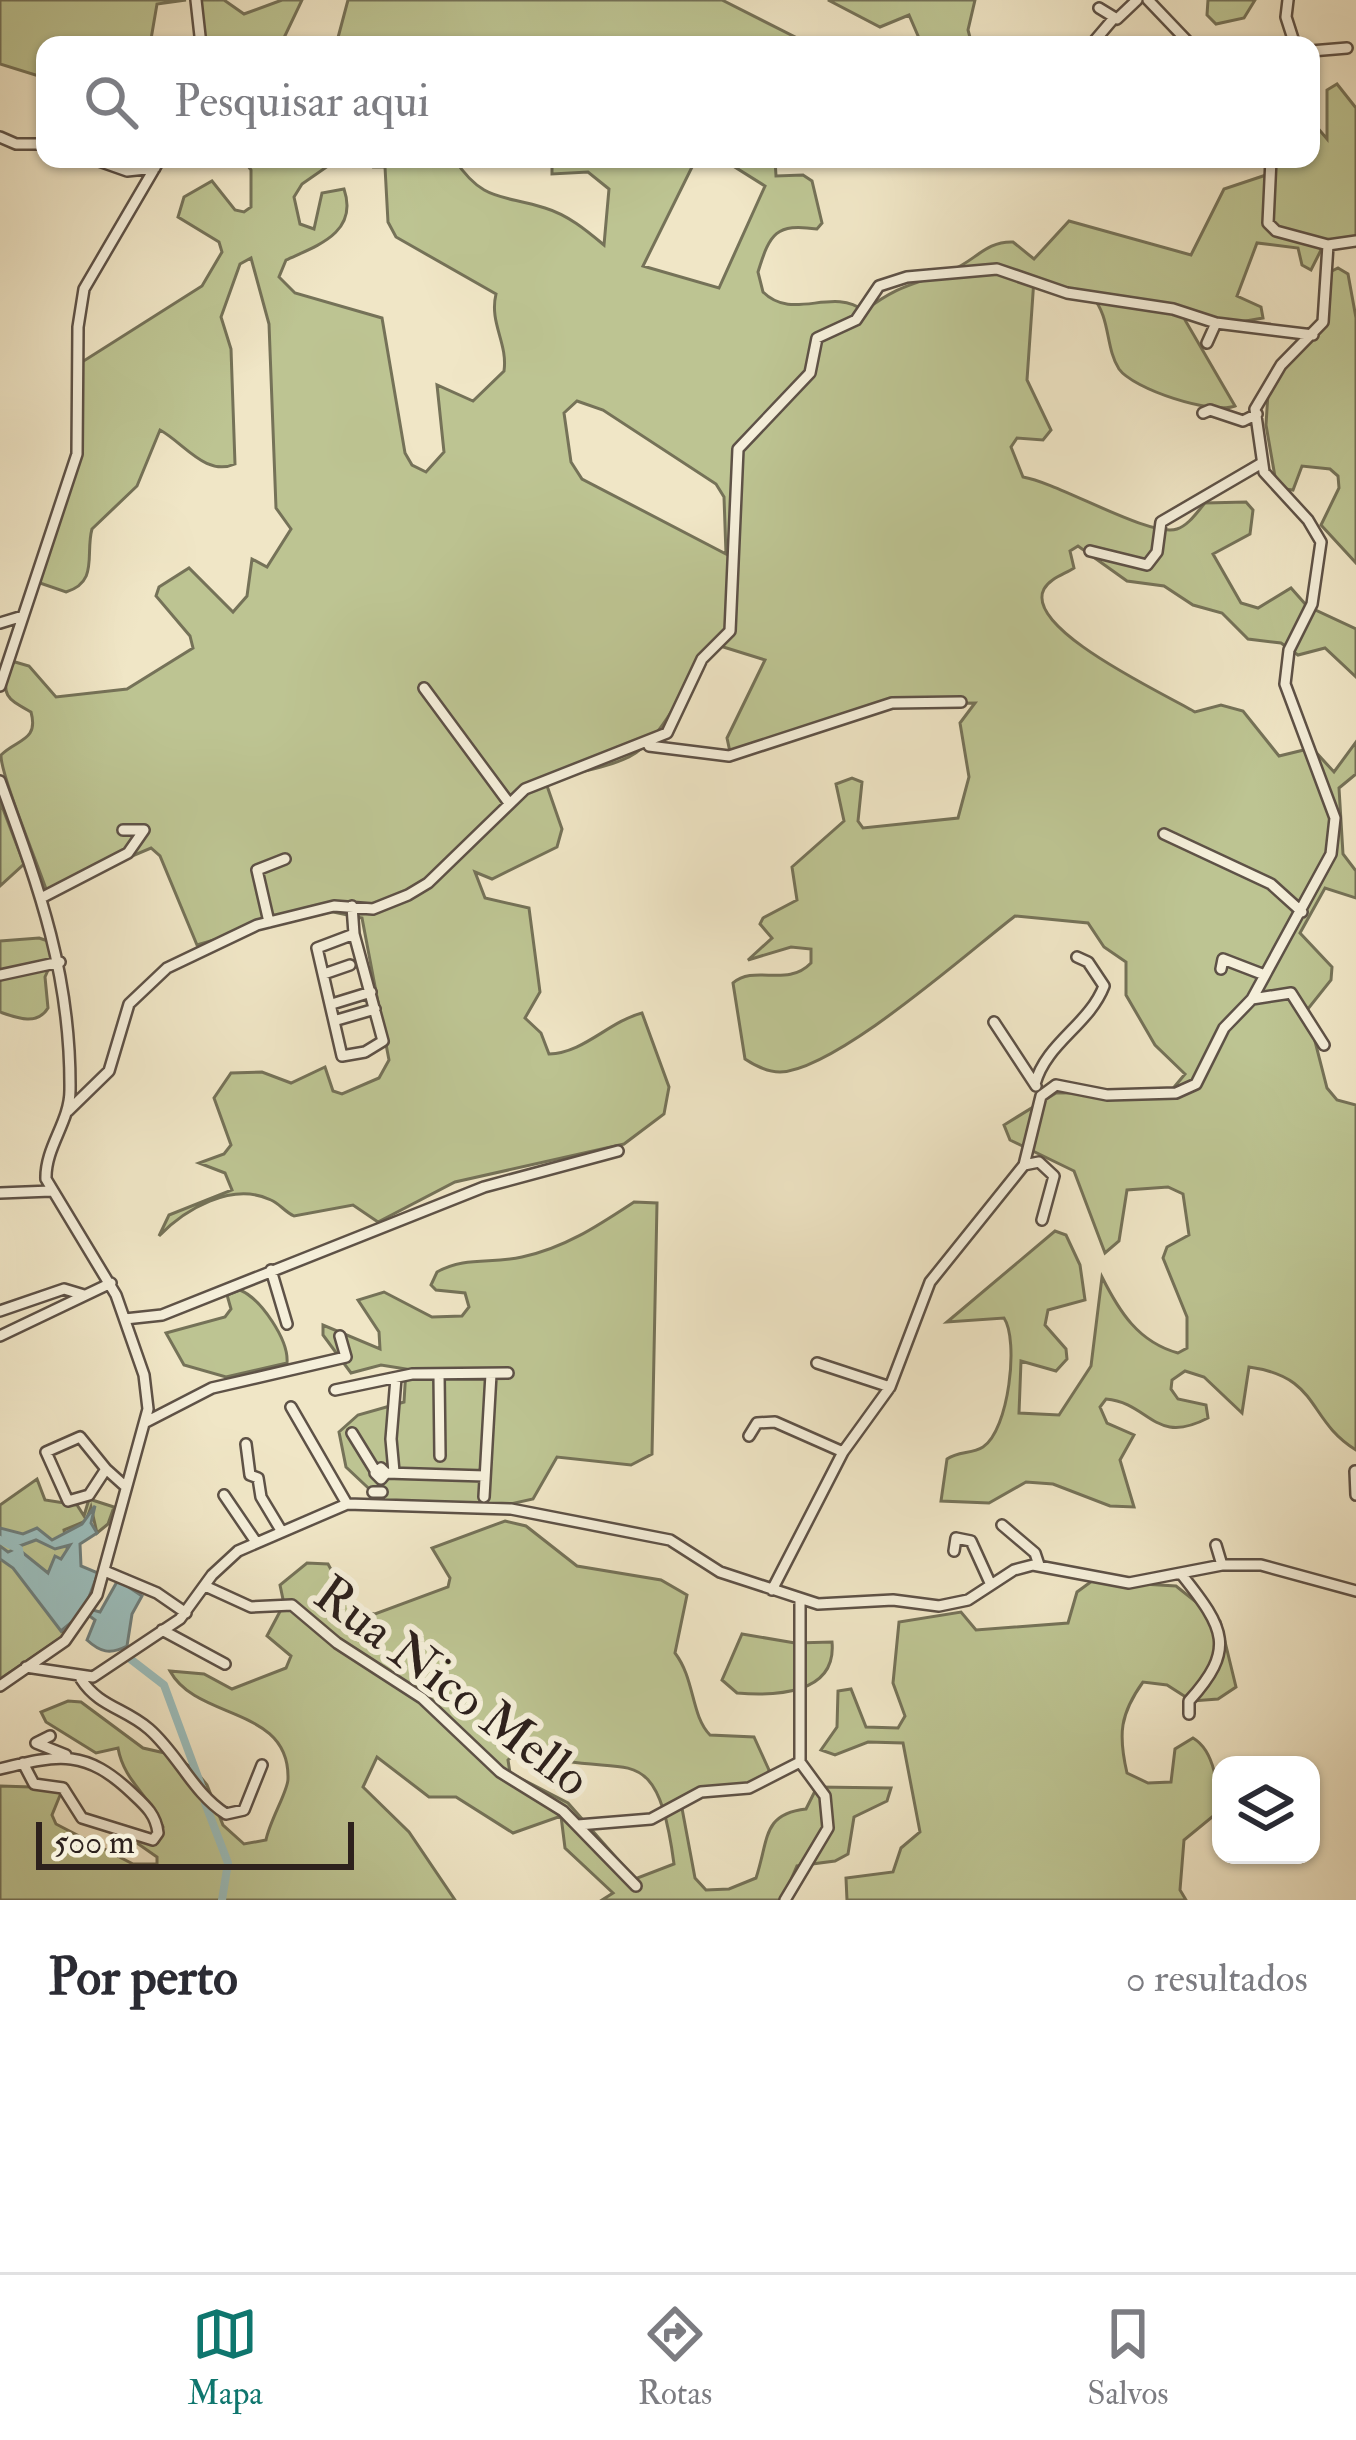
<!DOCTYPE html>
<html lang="pt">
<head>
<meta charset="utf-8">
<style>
  :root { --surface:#fff; --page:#f7f7f7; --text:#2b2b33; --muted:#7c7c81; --line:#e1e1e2; --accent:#0f766e }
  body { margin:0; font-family:"IM FELL Double Pica",serif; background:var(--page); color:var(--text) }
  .controls { position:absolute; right:36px; bottom:36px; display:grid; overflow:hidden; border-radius:24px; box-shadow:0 3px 9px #0004 }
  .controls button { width:108px; height:108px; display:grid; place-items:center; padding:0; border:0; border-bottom:3px solid var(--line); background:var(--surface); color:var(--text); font:60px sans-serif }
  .scale { position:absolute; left:36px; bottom:30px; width:318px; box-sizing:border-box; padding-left:12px; border:6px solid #2d211d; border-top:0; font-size:33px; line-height:42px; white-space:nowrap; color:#2d211d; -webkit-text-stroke:9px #f5efda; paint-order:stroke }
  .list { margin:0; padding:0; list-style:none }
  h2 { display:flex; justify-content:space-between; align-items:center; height:156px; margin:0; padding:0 48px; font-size:51px }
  h2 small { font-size:39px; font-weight:400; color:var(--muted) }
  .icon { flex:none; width:66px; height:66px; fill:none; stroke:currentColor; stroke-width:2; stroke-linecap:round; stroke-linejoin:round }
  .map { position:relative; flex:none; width:1356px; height:1900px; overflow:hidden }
  .search { position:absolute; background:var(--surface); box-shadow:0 3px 9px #0004; left:36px; right:36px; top:36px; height:132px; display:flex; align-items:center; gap:30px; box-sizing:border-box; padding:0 42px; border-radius:24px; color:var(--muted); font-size:45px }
  .sheet { height:372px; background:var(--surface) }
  nav { display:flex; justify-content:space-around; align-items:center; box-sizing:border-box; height:168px; border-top:3px solid var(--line); background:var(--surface); font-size:33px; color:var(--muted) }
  nav a { display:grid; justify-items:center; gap:6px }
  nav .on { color:var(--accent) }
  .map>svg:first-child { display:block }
  .green { fill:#bdc492; stroke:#757258; stroke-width:3; fill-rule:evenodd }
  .water { fill:#9cbebc; stroke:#707f7c; stroke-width:3 }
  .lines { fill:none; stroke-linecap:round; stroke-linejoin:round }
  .river { stroke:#9cbebc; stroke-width:8 }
  .minor-casing { stroke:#5e5247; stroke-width:14 }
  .minor { stroke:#f5efda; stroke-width:9 }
  .labels { text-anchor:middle; stroke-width:12; stroke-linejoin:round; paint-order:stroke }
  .street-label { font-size:51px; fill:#2d211d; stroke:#f5efda }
</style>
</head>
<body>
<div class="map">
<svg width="1356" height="1900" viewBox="0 0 1356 1900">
  <rect width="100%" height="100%" fill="#f0e6c6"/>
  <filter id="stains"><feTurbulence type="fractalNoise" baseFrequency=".00167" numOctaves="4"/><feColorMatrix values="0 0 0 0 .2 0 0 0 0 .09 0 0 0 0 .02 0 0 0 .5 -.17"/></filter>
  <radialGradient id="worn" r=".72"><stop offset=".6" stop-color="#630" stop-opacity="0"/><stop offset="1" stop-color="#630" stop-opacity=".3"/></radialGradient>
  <path class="green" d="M0 0H186L157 4 150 45H45V78L0 64Z
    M195 0H224L244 14 282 0H302L282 42 204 45Z
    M348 0H722L811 45H336Z
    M828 0H975L968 30 972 45H922L909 15 880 27Z
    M1208 0H1255L1244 18 1216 24 1207 15Z
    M1337 84 1356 108V240H1326L1311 270 1302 265 1298 248 1257 243 1237 296 1261 307 1263 318 1240 322 1187 315 1185 320 1235 406C1212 415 1133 389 1119 369 1105 347 1111 318 1092 296L1034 279 1027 380 1051 430 1043 440 1017 438 1011 447 1023 477C1059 483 1150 538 1177 529 1189 525 1197 512 1205 503L1246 502 1253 510 1250 534 1213 554 1241 603 1258 608 1291 588 1307 606 1356 629V677L1325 648 1298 655 1281 643 1248 639 1222 613 1193 605 1164 586 1127 581 1078 546 1070 551 1074 568C1065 574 1050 578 1044 589 1023 629 1167 695 1195 712L1221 705 1243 711 1279 756 1312 748 1334 772 1356 742V774L1339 788 1343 854 1356 871V898L1325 888 1300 933 1332 967 1331 980 1307 1010 1327 1088 1337 1100 1356 1105V1450C1306 1419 1321 1377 1249 1367L1242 1413 1204 1377 1185 1371 1172 1380 1171 1389 1178 1399 1206 1405 1208 1418C1154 1446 1150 1403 1106 1399L1100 1407 1107 1423 1134 1435 1120 1460 1134 1507 1110 1506 1053 1484 1026 1482 989 1503 941 1501 947 1459C958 1451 972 1454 983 1447 1009 1430 1019 1340 1004 1318L947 1322 1055 1231 1066 1235 1080 1265 1085 1300 1048 1310 1045 1325 1066 1349 1067 1359 1056 1371 1021 1361 1019 1413 1059 1415 1091 1366 1102 1277C1119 1311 1138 1342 1178 1353L1187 1348V1317L1163 1258 1167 1247 1189 1235 1183 1194 1168 1187 1127 1190 1119 1241 1105 1253 1074 1171 1010 1140 1004 1125 1056 1093 1170 1092 1185 1074 1155 1045 1126 995V962L1104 947 1088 923 1015 916C967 953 836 1070 780 1072 768 1072 754 1065 745 1059L733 983C755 964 787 988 811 963V949L791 947 748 960 772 938 760 924 763 918 797 900 792 867 844 821 836 784 852 778 862 782 858 821 863 828 958 818 969 777 960 723 975 703 888 704 730 752 727 738 765 660 717 645C687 676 665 739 629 757 604 769 572 773 545 780L562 829 557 847 492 879 475 872 485 898 529 908 540 992 525 1018 541 1033 549 1054C584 1053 608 1022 642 1013L669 1087 664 1114 624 1144 455 1182 378 1222 353 1205 294 1216C285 1212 280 1204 271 1200 232 1181 184 1210 159 1236L169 1215 232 1190 225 1173 199 1163 224 1154 231 1145 214 1098 231 1073 262 1072 291 1083 325 1067 333 1091 342 1094 379 1078 389 1060 362 918 319 909 197 945 160 856 151 848 47 892C38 865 0 773 1 755 17 739 39 741 31 712 8 699 1 697 8 667L15 662 29 666 56 697 127 689 193 648 190 636 156 596 159 587 189 568 233 612 247 596 252 559 267 567 291 529 276 508 269 324 251 258 240 264 221 317 231 349 235 464C206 477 184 443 160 430L137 486 92 529C85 554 99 582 66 592L37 582 82 428V362L202 286 222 252 219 242 178 217 184 197 212 181 235 210 244 212 251 207V170L243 159H338L302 184 294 197 300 224 314 229 322 193 344 189C359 233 316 246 286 260L279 277 295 293 382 318 405 453 412 465 426 472 444 452 437 385 473 401 504 371C508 343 489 323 496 294L396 237 388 222 385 167H373L365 159H454C484 203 501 194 545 208 568 215 586 230 604 245L609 189 588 172 552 174V159H696L643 266 719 288 765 186 722 159H775L776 176 803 175 812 181 822 223 817 229C776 223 770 233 758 272L763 292C793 322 832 286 864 311 902 283 912 286 952 270 975 261 986 241 1013 242L1034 259 1069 221 1191 255 1224 189 1266 175 1269 159H1311V120L1327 139V90ZM577 401 603 410 716 484 724 497 726 554 582 479 571 462 564 413Z
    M1338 268 1348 274 1356 318V563L1321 525 1339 488 1338 476 1330 469 1302 466 1293 490 1277 488 1266 425 1268 393 1281 364 1317 329 1330 272Z
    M0 801 24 864 0 886Z
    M39 938 48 941 53 959 45 977 48 1008C37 1026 17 1018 0 1012V941Z
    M634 1202 657 1203 652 1454 631 1465 557 1457 533 1499 488 1509 408 1508 381 1500 346 1467 339 1432 358 1415 404 1402 406 1369 381 1365 351 1373 323 1335V1325L380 1349 379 1332 358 1300 384 1292 432 1317 462 1316 469 1307 465 1293 436 1290 431 1285 437 1272C465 1256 492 1264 522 1257 565 1248 599 1225 634 1202Z
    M240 1290C261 1299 289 1340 287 1363L226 1377 184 1365 166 1333 225 1317 231 1309 227 1295Z
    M37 1479 45 1500 77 1505 84 1516 89 1499 114 1507 108 1524 97 1533 91 1507 86 1521 64 1530 68 1553 50 1572H40L30 1589 65 1635 0 1679V1505Z
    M505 1521 526 1526 577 1566 661 1580 687 1595 675 1653C695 1679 691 1716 710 1735L754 1737 769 1770 765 1782 697 1793 681 1803 695 1878 706 1890 729 1889 756 1878C769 1839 762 1814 806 1809L817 1787 891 1788 887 1801 854 1817 848 1854 835 1861 797 1866 782 1900H602L613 1893 565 1848 561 1816 513 1833 456 1797H429L377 1757 363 1787 409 1832 455 1900H0V1786L63 1788 52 1815 56 1824 133 1864H157V1857L134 1841 157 1839 163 1827C150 1795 124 1782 118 1748L96 1753 46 1722 41 1712 68 1701 81 1702 143 1748 169 1754 194 1769 207 1785 223 1825 244 1844 266 1840C270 1820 288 1791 288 1779 290 1706 197 1721 170 1671L204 1674 232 1689 286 1668 291 1656 267 1636 284 1604 280 1585 307 1563 328 1564 354 1611 375 1614 448 1587 450 1578 432 1548ZM522 1747C619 1791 655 1720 674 1864L635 1879 568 1803 510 1773 508 1760Z
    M1092 1581 1176 1586 1220 1621 1236 1687 1218 1699 1192 1701 1167 1685 1143 1682C1120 1714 1118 1734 1127 1773L1148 1783 1171 1782 1175 1749 1193 1738C1215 1751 1219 1788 1217 1813L1184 1840 1180 1890 1186 1900H847L846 1878 893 1872 901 1848 920 1832 903 1743 868 1742 835 1755 821 1750 837 1727 838 1691 851 1689 866 1727 898 1728 905 1716 893 1683 899 1622 961 1612 976 1630 1068 1623 1077 1592Z
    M742 1634 795 1643 832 1642C837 1695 774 1696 737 1693L722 1680Z"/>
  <path class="water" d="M95 1506 91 1523 97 1533 80 1544 81 1566 98 1573 85 1608 100 1612 118 1580 142 1596 132 1614 127 1646C110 1655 100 1652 87 1640L95 1620 84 1612 61 1631 13 1568 0 1559V1546L8 1552 17 1548 48 1573 55 1556 61 1559 70 1545 55 1549 36 1540 17 1547 0 1538V1528L23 1534 37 1528 52 1540 82 1524Z"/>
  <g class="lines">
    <path class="river" d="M0 1540 19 1549 21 1562
      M129 1658 164 1685 205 1796
      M205 1803 228 1863 222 1900"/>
    <defs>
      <path id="minor" d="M196 0 201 45
        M1148 0 1191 45
        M1288 0 1286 17 1295 45
        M1099 8 1117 19 1137 0
        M1091 45 1114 18
        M1311 51 1347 48
        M0 137 16 144H45
        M93 159 127 171 155 168
        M1271 159 1268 223 1276 231 1328 245
        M1328 245 1356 241
        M1207 343 1216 323
        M1203 413 1210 410 1243 421 1257 414
        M1090 551 1147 565 1157 552 1161 522 1262 463
        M0 623 23 616
        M0 686 77 454 78 327 84 289 160 159
        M424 688 509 803
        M649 746 729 756 892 703 961 702
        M0 781C39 888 71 974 70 1090 70 1122 45 1147 46 1179L116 1295 144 1375 148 1409 97 1595 65 1641 0 1686
        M1164 834 1271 884 1302 912
        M43 897 128 853 144 830H123
        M352 906 354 934 383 1041 365 1052 342 1056 317 948 354 934
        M269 922 257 870 285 859
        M1221 969 1223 959 1262 974
        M324 974 350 965
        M0 975 60 962
        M1252 999 1291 993 1324 1045
        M332 1004 371 992
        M337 1020 375 1009
        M994 1022 1036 1086
        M1035 1084C1046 1043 1089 1025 1104 986L1088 962 1077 957
        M68 1111 109 1071 129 1004 167 968 257 925 334 906 373 909 408 895 428 883 525 789 667 733 702 659 730 631 738 449 810 373 817 338 856 320 879 286 907 277 997 269 1067 293 1173 309 1216 323 1313 335
        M1024 1165 1039 1162 1054 1176 1042 1220
        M0 1193 51 1191
        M271 1270 287 1324
        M0 1311 64 1289 84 1295
        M125 1319 162 1315 484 1187 618 1151
        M0 1336 111 1283
        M817 1363 890 1387
        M439 1375 440 1456
        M335 1390 412 1374 508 1373
        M291 1407 347 1504
        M146 1422 212 1388 346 1357 340 1336
        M352 1433 376 1472
        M749 1436 757 1423 775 1422 843 1452
        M246 1444 250 1475 258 1478 261 1497 282 1532
        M106 1469 80 1437 46 1452 68 1501 89 1495 106 1469 126 1487
        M1355 1471 1356 1495
        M394 1472 391 1439 396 1378
        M386 1473 381 1479 375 1473 381 1468 386 1473 485 1476
        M373 1492H382
        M224 1495 256 1542
        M484 1497 491 1374
        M1002 1525 1035 1553 1039 1565
        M1216 1545 1222 1565
        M954 1551 956 1538 971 1541 991 1585
        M107 1572 157 1593 186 1613
        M1182 1575C1225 1629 1236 1649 1189 1701V1714
        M205 1586 251 1607 292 1605 337 1643 422 1698 500 1772 563 1811 636 1886
        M772 1590 843 1452 890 1387 930 1282 1024 1165 1041 1096 1056 1085 1107 1095 1176 1093 1196 1084 1224 1028 1252 999 1331 854 1335 818 1285 684 1289 650 1312 604 1321 542 1308 520 1264 472 1255 409 1281 365 1323 322 1328 245
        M162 1630 225 1664
        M26 1667 93 1677 180 1619 212 1575 238 1551 347 1504 511 1509 670 1540 720 1572 818 1604 893 1600 939 1606 968 1600 1014 1570 1033 1565 1129 1583 1222 1565H1261L1356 1591
        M81 1679C99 1707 125 1708 149 1729 178 1754 193 1793 226 1814L244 1810 262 1765
        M50 1736 36 1743 66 1755
        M800 1762V1600
        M0 1769C60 1754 86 1749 133 1794 146 1806 156 1815 158 1833L153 1840 82 1818 63 1788 34 1784 23 1763
        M578 1825 651 1819 701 1792 749 1788 800 1762
        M785 1900 828 1828 825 1796 800 1762"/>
    </defs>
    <use href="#minor" class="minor-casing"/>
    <use href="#minor" class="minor"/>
  </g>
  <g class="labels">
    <g class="street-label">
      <text transform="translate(453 1685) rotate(37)" y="18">Rua Nico Mello</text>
    </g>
  </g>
  <rect width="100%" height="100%" filter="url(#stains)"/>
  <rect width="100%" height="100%" fill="url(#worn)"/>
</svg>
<div class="controls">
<button><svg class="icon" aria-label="layers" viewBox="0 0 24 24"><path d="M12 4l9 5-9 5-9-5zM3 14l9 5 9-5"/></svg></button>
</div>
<div class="scale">500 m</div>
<div class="search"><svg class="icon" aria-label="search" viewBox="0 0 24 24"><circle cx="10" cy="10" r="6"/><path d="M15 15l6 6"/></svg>Pesquisar aqui</div>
</div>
<section class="sheet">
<h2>Por perto<small>0 resultados</small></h2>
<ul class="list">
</ul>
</section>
<nav>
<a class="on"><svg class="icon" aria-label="map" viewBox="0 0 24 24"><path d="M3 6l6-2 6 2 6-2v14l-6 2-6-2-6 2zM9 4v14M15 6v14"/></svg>Mapa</a>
<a><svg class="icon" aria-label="directions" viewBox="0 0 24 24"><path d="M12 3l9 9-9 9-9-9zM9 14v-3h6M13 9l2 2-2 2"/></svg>Rotas</a>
<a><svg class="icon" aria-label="saved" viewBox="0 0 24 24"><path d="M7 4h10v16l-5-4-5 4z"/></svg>Salvos</a>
</nav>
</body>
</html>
